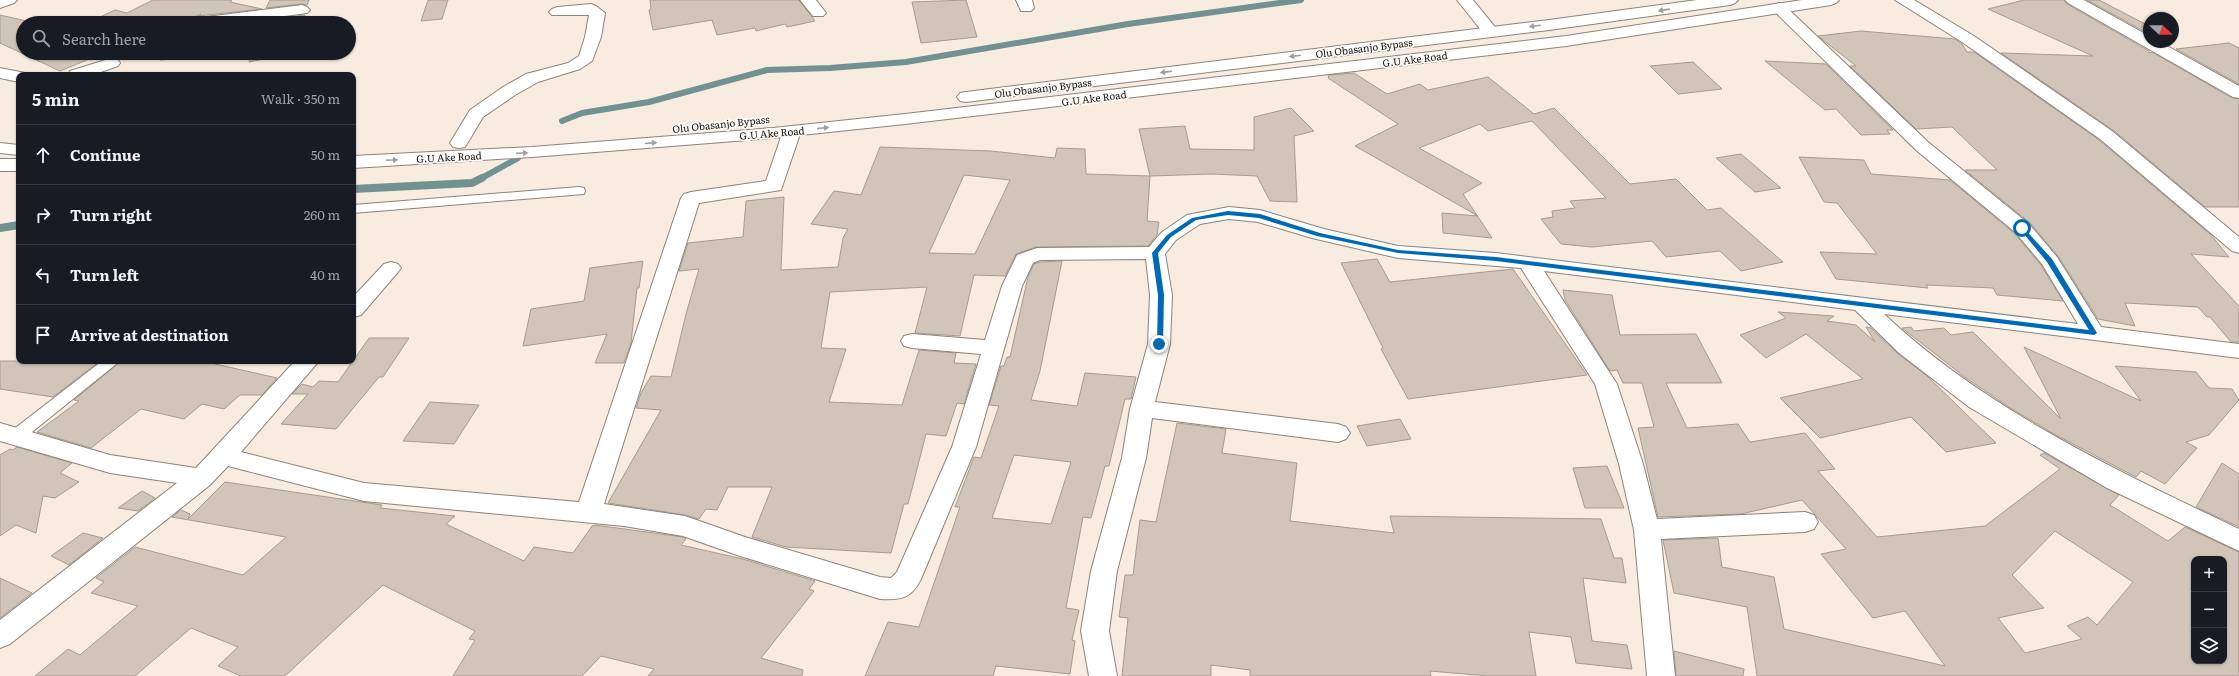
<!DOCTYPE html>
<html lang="en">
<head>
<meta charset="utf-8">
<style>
  :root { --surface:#171b24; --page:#20242c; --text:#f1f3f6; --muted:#9ea1a6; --line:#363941 }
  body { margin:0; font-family:Literata,serif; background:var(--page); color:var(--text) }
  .controls { position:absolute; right:12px; bottom:12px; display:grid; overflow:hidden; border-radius:8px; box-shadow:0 1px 3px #0004 }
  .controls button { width:36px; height:36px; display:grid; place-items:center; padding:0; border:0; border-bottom:1px solid var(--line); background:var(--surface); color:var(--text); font:20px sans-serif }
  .compass { position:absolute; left:2143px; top:12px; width:36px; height:36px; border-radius:50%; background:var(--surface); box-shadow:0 1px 3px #0004; rotate:112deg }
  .stop { position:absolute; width:12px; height:12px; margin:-9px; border:3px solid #0069b5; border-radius:50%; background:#fff }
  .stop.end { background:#0069b5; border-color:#fff; box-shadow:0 1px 4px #0008 }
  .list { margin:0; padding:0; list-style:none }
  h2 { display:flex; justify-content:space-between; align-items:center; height:52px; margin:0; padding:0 16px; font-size:17px }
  h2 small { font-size:13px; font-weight:400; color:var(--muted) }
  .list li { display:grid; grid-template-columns:26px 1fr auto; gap:12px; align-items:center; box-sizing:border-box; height:60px; padding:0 16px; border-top:1px solid var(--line) }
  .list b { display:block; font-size:15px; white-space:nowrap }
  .list em { font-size:13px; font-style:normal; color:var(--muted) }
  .icon { flex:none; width:22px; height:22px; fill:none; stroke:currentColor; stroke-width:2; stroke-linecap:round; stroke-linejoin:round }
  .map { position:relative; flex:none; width:2239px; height:676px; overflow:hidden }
  .search { position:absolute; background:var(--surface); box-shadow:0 1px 3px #0004; left:16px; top:16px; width:340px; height:44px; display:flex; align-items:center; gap:10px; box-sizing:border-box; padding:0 14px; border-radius:22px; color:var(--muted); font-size:15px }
  .panel { position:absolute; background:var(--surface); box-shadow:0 1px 3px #0004; left:16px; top:72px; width:340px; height:292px; border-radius:8px }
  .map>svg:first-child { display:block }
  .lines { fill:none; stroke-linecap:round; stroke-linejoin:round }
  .stream-far1 { stroke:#719192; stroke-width:6 }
  .stream { stroke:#719192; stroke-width:8 }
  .building { fill:#d1c5ba; stroke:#a69b90; fill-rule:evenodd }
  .service-casing { stroke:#8e8378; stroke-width:2 }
  .minor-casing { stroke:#8e8378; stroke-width:2 }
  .secondary-casing { stroke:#8e8378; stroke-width:2 }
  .service { fill:#fff; fill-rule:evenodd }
  .minor { fill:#fff; fill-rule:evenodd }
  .secondary { fill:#fff; fill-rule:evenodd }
  .oneway { fill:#a19f9e }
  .route { fill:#0069b5 }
  .labels { text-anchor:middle; stroke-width:3.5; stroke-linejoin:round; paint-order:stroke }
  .far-street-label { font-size:10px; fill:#15100c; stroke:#fdfbf8 }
</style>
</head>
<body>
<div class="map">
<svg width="2239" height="676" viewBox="0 0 2239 676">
  <rect width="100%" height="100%" fill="#f8ece0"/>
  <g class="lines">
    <path class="stream-far1" d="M562 121 582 113 649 102 767 70 830 68 906 62 1128 24 1301 0
      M480 179 518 158"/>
    <path class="stream" d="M353 189 472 183 482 178
      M0 228 19 225"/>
  </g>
  <path class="building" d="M153 0H232L230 2 262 9 198 16 201 14 178 23H87L115 10 127 13Z
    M270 0H309L307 5 302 4 266 8Z
    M428 0H448L442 19 421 21Z
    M650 0H799L815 21 787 27 785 24 756 31 755 28 717 35 712 20 653 30 649 10 651 9Z
    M966 0 977 37 921 43 912 2Z
    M2024 0H2064L2067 4 2149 51V53L2152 52 2232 98 2239 99V207H2205L2113 130 2001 53 2093 56 1988 9Z
    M2087 0H2099L2149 26V34Z
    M0 15 35 23H23V53H104L60 71 0 43Z
    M305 15 302 23H246Z
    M1861 31 1955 39 1962 44 1967 52H1974L2099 140 2210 234 2229 257 2191 254 2239 306V342H2231L2210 317H2207L2198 307 2125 303 2135 326 2098 319 2058 256 2030 223 1965 170H1997L1952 127 1916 129 1850 66H1856L1818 36Z
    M2229 43 2239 48V84L2176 49Z
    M166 53H208L206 56 160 60Z
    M251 53H294L249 62Z
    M1765 61 1826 64 1893 130H1887L1890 134 1861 135 1836 109 1825 110Z
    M1693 62 1722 89 1678 94 1650 66Z
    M1354 73 1387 94 1420 84 1428 90 1488 77 1534 114 1554 108 1630 184 1676 179 1707 210 1721 208 1783 262 1741 271 1720 251 1666 257 1652 241 1592 247 1561 244 1541 219 1553 217 1552 211 1575 208 1570 201 1606 198 1532 121 1488 131 1480 124 1419 148 1482 183 1463 194 1492 238 1443 233 1442 213 1478 216 1355 146 1398 124 1328 78 1329 75Z
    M1291 108 1314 131 1294 136 1297 202 1270 201 1257 176 1212 174 1150 176 1139 129 1185 126 1190 149 1254 150V117Z
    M880 147 991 151 1055 158 1057 148 1085 149 1086 174 1150 176 1147 221 1159 222 1157 235 1148 246 1036 247 1016 254 1005 276 974 275 960 336 915 333 927 287 830 292 821 348 846 349 829 402 902 405 919 350 956 353 954 363 976 364 964 404 957 403 946 436 926 434 908 504H904L891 553 786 547 752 537 772 487H728L717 510 706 509 699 519 685 515 608 503 661 410 636 408 641 393 651 376 671 377 686 314 699 269 679 271 688 243 743 237 746 201 784 197 781 270 838 267 843 238 848 229 811 224 834 191 861 195ZM964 175 1010 180 975 254 929 253Z
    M1741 154 1781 188 1755 192 1716 158Z
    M1799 157 1864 160 1871 174 1950 180 2014 233 2041 265 2063 301 1997 295 1993 288 1926 285 1928 288 1836 279 1820 252 1877 254 1837 203 1824 202Z
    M1377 259 1390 282 1513 269 1587 375 1408 399 1381 349 1383 348 1341 263Z
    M643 261 639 288H637L631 343 624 363H595L607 334 523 346 531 309 584 301 590 268Z
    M1062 261 1040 371 1031 400 1077 406 1085 373 1136 377 1131 399H1125L1109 466H1105L1091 518 1083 517 1066 608 1079 610 1072 640 1075 641 1070 674 996 666 993 676H865L888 622 919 627 960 507H955L974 457 981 458 999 406 989 405 1001 366H1004L1007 357H1010L1028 277 1034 264 1040 262ZM1014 455 1071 462 1051 524 992 518Z
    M1563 290 1612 295 1620 335 1696 334 1722 383H1666L1687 428 1738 424 1750 442 1805 433 1835 469 1818 471 1877 537 1985 526 2060 469 2040 455 2044 453 2119 495 2110 505 2168 541 2185 527 2239 552V676H1757L1747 607 1674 593 1663 540 1718 538 1722 567 1774 577 1784 629 1945 666 1905 611 1873 618 1821 554 1846 549 1802 500 1741 514 1658 517 1638 428 1654 427 1642 383H1623L1617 370 1610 371 1565 300ZM2055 531 2133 582 2097 625 2088 617 2067 626 2082 639 2025 653 1998 618 2044 608 2012 575ZM2194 559H2224V661H2194Z
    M1778 312 1834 316 1827 321 1856 325 1875 342 1866 327 1871 328 1898 354 1926 375 1996 443 1946 452 1911 417 1820 438 1780 398 1863 379 1806 334 1766 358 1740 335 1786 318Z
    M1911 327 1914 331 1944 328 1951 335 1973 332 2061 419 2024 347 2141 401 2115 366 2196 372 2209 388 2232 389 2239 400 2209 435 2186 442 2197 448 2165 484 2141 471 2136 477 2054 434 2009 407 1966 378 1902 328Z
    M369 338H409L383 377H379L336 429 281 424 308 394H292L302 384 313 387 319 381 338 382Z
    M0 361H100L53 397 0 389Z
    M121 361H202L277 378 262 395H240L224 409 202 404 184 419 141 409 91 448 37 432 79 401 74 400Z
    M430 402 479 405 454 444 403 441Z
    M1400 419 1411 439 1367 446 1357 426Z
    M1177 423 1226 429 1222 453 1297 463 1290 521 1394 533 1390 516 1601 519 1614 558H1622L1626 583 1583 578 1592 641 1627 645 1632 669 1576 663 1571 637 1529 632 1536 676H1488L1430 671 1431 676H1250V670L1211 665V676H1122L1128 618 1119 617 1125 575H1133L1140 520 1156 522Z
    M17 447 72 463 60 473 79 482 55 498 43 496 36 533 16 525 0 536V455L10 449 13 450Z
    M2222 463 2239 474V527L2196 507Z
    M1607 466 1624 508H1585L1573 468Z
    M225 482 382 505 380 508 455 516 446 524 524 561 534 547 573 553 592 526 595 525 683 537 686 539 681 545 743 559 815 581 809 589 814 591 761 658 803 670 802 676H648L654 669 601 656 582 676H453L475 640 469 639 475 631 383 585 285 676H241L218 666 238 647 191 628 135 676H35L68 649 80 655 138 606 91 593 104 582 96 578 135 547 243 575 286 537 172 517 181 510 190 514 188 519Z
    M142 491 155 498 138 511 118 508Z
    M83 533 103 538 69 565 51 556Z
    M0 578 32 593 0 618Z
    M1674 651 1744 669 1743 676H1676Z"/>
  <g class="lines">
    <defs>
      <path id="service" d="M579 187 584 188 585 191 584 194 353 213V205Z
        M102 361H120L22 440 16 442 10 440 8 436 10 432Z"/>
      <path id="minor" d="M0 0H17L14 3 0 8Z
        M800 0H816L826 13 823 16H813Z
        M1016 0H1032L1034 8 1031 11H1021Z
        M1457 0H1473L1499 32 1497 35H1485Z
        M1895 0H1914L1974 36 2112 131 2239 237V253L2232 251 2100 139 1962 42Z
        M2065 0H2084L2149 36V42H2160L2239 86V98L2233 97 2068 3Z
        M1779 3 1784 5 1928 142 2029 224 2057 257 2101 327 2239 344V358L1884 314C1986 410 2114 469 2239 529V551L2107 488 1969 407 1899 353 1855 310 1544 271 1617 384 1643 464 1657 519 1805 512 1814 515 1818 522 1814 529 1805 532 1661 539 1675 676H1647L1634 530 1619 464 1595 384 1521 268 1398 258 1312 238 1258 222 1229 219 1200 224 1176 240 1165 254 1172 295 1170 344 1155 402 1338 424 1346 427 1350 433 1346 439 1338 442 1152 418 1146 458 1117 571 1109 631 1117 676H1089L1081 631 1091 571 1122 458 1130 409 1148 344 1150 295 1146 259 1040 260 1033 263 1022 286 976 447 921 579C911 599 901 600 880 599L740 556 683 536 624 526 364 501 228 466 210 485 10 644 0 648V620L177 483 110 473 0 441V423L110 455 196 468 295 361H319L241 452 364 483 579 502 681 198 684 194 691 192 766 181 783 131 786 127H798L801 131 781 190 699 203 604 504 685 516 745 537 880 577 891 578 897 572 952 447 981 354 912 348 904 346 901 341 904 336 912 334 985 340 1002 286 1017 255 1037 248 1149 247 1162 232 1187 215 1229 207 1260 210 1324 229 1398 246 1496 253 2078 324 2042 264 2015 232 1916 150 1774 11 1771 8 1774 5Z
        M591 4 596 6 605 13 601 37 592 61 580 69 538 82 515 95 483 117 465 147 459 148 453 147 450 143 470 110 503 87 526 74 568 63 579 56 585 37 589 15H552L549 12 552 9 557 7Z
        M302 5 307 7 310 10 307 13 235 23H190L192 20 198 18Z
        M112 58 118 60 120 63 118 66 92 75H68L70 71Z
        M0 68 25 73 26 75H19V82L0 78Z
        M391 262 398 264 401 268 398 272 361 315 353 317V297L384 264Z"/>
      <path id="secondary" d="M1697 0H1738L1735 3 1730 5 1549 30 966 102 960 101 957 97 960 93 966 92 1549 20Z
        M1802 0H1839L1836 3 1831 5 1566 46 905 124 773 138 532 157 353 168V156L532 147 773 128 905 114 1566 36Z
        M0 143 19 145V155L0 153Z
        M0 159H19V171H0Z"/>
    </defs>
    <use href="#service" class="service-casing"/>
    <use href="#minor" class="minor-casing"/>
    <use href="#secondary" class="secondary-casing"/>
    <use href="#service" class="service"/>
    <use href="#minor" class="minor"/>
    <use href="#secondary" class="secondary"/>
  </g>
  <defs><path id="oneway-solid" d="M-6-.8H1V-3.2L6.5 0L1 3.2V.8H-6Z"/></defs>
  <g class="oneway">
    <use href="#oneway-solid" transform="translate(1664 10) rotate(172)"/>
    <use href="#oneway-solid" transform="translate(1535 26) rotate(173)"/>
    <use href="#oneway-solid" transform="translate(1295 56) rotate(173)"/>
    <use href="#oneway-solid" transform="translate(1166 72) rotate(173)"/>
    <use href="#oneway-solid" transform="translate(823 128) rotate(-6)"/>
    <use href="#oneway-solid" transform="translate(651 143) rotate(-5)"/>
    <use href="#oneway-solid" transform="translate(522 153) rotate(-3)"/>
    <use href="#oneway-solid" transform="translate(392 160) rotate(-3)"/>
  </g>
  <path class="route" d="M1228 211 1260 214 1320 233 1398 250 1496 257 2089 330 2047 262 2019 228 2022 226 2052 259 2097 333 2094 335 1496 261 1398 253 1317 236 1259 218 1228 215 1196 220 1171 237 1158 253 1164 295 1163 344 1157 345 1158 295 1152 253 1167 235 1192 218Z"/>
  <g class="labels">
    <g class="far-street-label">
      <text transform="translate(1364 48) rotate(-7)" y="4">Olu Obasanjo Bypass</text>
      <text transform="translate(1415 59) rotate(-7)" y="4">G.U Ake Road</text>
      <text transform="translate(1043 88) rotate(-7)" y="4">Olu Obasanjo Bypass</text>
      <text transform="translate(1094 98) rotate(-7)" y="4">G.U Ake Road</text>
      <text transform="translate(721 124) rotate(-6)" y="4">Olu Obasanjo Bypass</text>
      <text transform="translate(772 133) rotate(-5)" y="4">G.U Ake Road</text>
      <text transform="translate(449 157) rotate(-3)" y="4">G.U Ake Road</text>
    </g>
  </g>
</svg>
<div class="controls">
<button>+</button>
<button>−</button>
<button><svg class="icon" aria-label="layers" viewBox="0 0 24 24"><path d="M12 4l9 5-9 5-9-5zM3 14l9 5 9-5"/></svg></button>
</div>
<svg class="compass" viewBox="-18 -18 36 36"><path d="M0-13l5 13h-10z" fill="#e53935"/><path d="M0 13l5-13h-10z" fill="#9ea1a6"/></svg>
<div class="stop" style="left:2022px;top:228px"></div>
<div class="stop end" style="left:1159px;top:344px"></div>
<div class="search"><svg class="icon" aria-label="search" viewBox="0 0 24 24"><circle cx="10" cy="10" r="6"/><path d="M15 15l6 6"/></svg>Search here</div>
<section class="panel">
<h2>5 min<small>Walk · 350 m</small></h2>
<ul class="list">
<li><svg class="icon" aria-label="ahead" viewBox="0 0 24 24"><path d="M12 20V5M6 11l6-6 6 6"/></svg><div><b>Continue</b></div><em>50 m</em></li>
<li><svg class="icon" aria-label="right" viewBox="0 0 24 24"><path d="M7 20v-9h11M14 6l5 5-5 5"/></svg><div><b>Turn right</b></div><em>260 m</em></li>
<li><svg class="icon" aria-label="left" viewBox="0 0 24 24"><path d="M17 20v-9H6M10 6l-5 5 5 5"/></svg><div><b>Turn left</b></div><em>40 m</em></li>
<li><svg class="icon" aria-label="arrive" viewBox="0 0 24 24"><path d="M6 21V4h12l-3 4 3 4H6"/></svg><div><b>Arrive at destination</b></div></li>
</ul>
</section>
</div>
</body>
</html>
